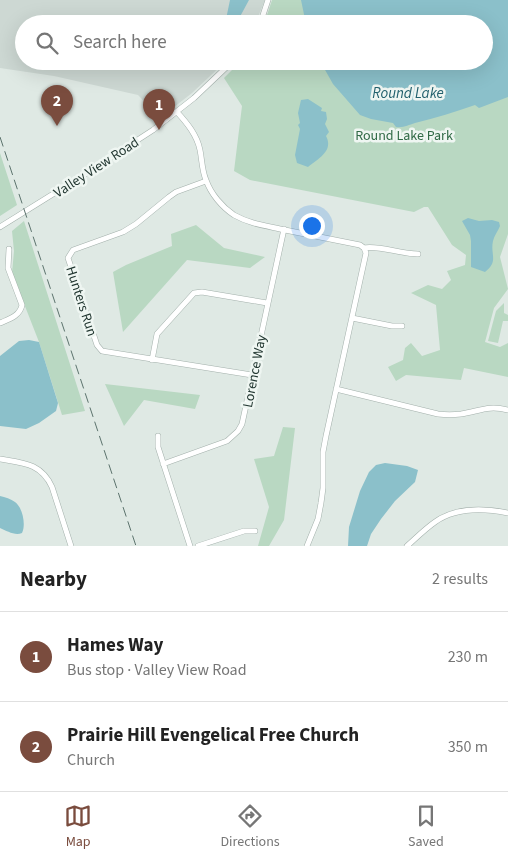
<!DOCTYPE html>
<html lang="en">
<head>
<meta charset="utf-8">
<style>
  :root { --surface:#fff; --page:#f2f2f2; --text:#222; --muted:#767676; --line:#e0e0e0; --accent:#7a4c3e }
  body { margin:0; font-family:"Source Sans 3",sans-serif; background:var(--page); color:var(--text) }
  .you { position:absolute; left:311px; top:225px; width:18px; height:18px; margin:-12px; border:4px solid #fff; border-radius:50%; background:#1a73e8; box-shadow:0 0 0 8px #1a73e833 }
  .badge { display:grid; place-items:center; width:32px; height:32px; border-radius:50%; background:var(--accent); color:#fff; font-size:16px; font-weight:700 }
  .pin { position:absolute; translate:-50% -41px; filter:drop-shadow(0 1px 2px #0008) }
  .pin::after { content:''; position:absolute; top:26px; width:18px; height:15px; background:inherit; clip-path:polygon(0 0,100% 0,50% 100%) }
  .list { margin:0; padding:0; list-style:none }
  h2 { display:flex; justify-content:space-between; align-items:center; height:65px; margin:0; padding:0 20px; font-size:21px }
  h2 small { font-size:16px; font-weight:400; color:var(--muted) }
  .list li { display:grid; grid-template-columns:32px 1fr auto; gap:15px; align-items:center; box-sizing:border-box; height:90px; padding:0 20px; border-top:1px solid var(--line) }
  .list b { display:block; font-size:19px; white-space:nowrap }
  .list p { margin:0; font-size:16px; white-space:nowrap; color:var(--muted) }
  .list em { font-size:16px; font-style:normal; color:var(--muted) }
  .icon { flex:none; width:28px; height:28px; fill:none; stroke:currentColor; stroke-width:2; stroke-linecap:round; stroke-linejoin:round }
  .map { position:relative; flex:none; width:508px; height:546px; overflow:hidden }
  .search { position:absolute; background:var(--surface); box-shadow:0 5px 20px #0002; left:15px; right:15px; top:15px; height:55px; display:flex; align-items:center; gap:12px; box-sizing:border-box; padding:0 18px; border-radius:28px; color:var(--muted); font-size:19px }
  .sheet { height:245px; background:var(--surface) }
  nav { display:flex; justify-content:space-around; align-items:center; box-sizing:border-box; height:70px; border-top:1px solid var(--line); background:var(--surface); font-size:14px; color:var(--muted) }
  nav a { display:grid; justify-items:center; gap:2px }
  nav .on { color:var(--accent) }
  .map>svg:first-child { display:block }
  .built { fill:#cdd8d3 }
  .green { fill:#b9d8c2 }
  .water { fill:#8bc0ca }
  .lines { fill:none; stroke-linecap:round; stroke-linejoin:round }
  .minor-casing { stroke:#a3b0ab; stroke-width:6 }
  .minor { stroke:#fff; stroke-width:5 }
  .rail { stroke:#5c736d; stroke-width:1; stroke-dasharray:10 5; stroke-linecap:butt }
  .labels { text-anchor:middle; stroke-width:5; stroke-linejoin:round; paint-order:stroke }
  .park-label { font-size:14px; fill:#306a46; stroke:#eff6f2 }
  .street-label { font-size:14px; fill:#223731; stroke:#eff6f2 }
  .water-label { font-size:15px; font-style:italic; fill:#22616d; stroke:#eff6f2 }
</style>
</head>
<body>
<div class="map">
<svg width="508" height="546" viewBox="0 0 508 546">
  <rect width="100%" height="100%" fill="#dfe9e4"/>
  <path class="built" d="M0 0H265L255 24H24V61H226L192 93 160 118 138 95 54 76 0 68Z"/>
  <path class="green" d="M272 0H508V234L500 257 508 289 494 308 485 342 500 347 508 343V377L464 368 461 380 406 375 396 381 388 367 403 360 405 348 411 343 422 356 440 350 436 305 411 293 428 285 442 289 451 280 447 271 465 265 466 255 452 245 428 207H424L414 212 250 180 234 171 242 106 224 78 241 61H484V24H264Z
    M0 153 17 205 0 216Z
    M24 221 85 411 62 415 39 342 12 273 14 251 12 231Z
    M196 225 224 248 265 257 250 268 187 260 123 332 113 272 126 265 172 246 171 234Z
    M504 303V313L508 315V321H503L498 343 488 341 496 311Z
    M105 384 200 395 195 409 144 400 124 426Z
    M283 427 295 428 284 520 269 546H258L269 507 254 459 274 456Z"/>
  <path class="water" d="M230 0H249L236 24H225Z
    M301 0H508V97L479 108 475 105C455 112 436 118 415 123 408 125 404 128 396 127L393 123 371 119 360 115 333 84 320 61H484V24H306Z
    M308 99 322 108 321 111 326 112 327 119 325 124 329 132 326 136C334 151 318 159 308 167L297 163 295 155 300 129 298 125 300 123 298 113 301 100Z
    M468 218 479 221 492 220 499 222 500 226C498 231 494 236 493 241 490 255 499 261 485 272L471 267V241L470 235 462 221Z
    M29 340 39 342 58 403 56 411 39 423 26 429 0 426V356L19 341Z
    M385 463 407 466 418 470 415 482 395 501 381 519 371 534 367 546H348L349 527 360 491 369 472 376 465Z
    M0 496C5 497 11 499 15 502 23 508 26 525 22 533 15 536 7 531 0 528Z"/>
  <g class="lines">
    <defs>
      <path id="minor" d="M260 24 268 0
        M177 112C187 123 197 135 200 150 202 160 202 171 206 180 211 194 222 207 234 215 250 224 268 226 285 230 310 235 335 240 360 245L364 248C378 245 401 254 418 254
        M206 181 176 192 169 197 136 224 123 232 73 250 68 258 97 345 102 351 252 375
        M0 227 82 176 153 130 194 98 233 61
        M352 318 392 326H402
        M0 323C9 319 20 316 22 305L8 268 9 249
        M152 360 157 334 194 293 202 292 267 303
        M336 389 438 414C446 415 453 415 461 414 480 411 488 405 508 410
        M158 436V447L190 546
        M0 459C23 463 41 463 52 487L71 546
        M163 464 227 441 238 431 242 424 284 229
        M198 546 244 531H255
        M307 546 318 519 321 503 323 488V452L326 436 366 253 364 248
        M407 546C416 538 425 529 435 522 456 507 483 508 508 513"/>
    </defs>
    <use href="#minor" class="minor-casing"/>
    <use href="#minor" class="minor"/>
    <path class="rail" d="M0 137 136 546"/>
  </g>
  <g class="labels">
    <g class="park-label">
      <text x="404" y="140">Round Lake Park</text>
    </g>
    <g class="street-label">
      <text transform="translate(96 167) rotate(-33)" y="5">Valley View Road</text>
      <text transform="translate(82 301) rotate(72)" y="5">Hunters Run</text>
      <text transform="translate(254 371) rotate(-79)" y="5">Lorence Way</text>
    </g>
    <g class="water-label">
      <text x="408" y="98">Round Lake</text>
    </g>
  </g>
</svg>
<div class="you"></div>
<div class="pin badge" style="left:159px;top:130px">1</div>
<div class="pin badge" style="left:57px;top:126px">2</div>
<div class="search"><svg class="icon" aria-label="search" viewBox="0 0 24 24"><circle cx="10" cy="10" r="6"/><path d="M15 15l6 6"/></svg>Search here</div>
</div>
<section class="sheet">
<h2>Nearby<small>2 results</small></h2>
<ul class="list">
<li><span class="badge">1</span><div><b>Hames Way</b><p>Bus stop · Valley View Road</p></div><em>230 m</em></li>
<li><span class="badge">2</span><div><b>Prairie Hill Evengelical Free Church</b><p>Church</p></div><em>350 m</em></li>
</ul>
</section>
<nav>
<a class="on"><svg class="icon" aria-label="map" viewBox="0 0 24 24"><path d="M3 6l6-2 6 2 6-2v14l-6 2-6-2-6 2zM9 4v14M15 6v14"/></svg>Map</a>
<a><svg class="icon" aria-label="directions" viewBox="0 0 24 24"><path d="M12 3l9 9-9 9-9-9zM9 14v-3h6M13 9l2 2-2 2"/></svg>Directions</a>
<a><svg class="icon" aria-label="saved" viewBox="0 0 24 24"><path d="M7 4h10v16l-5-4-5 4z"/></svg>Saved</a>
</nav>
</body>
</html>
